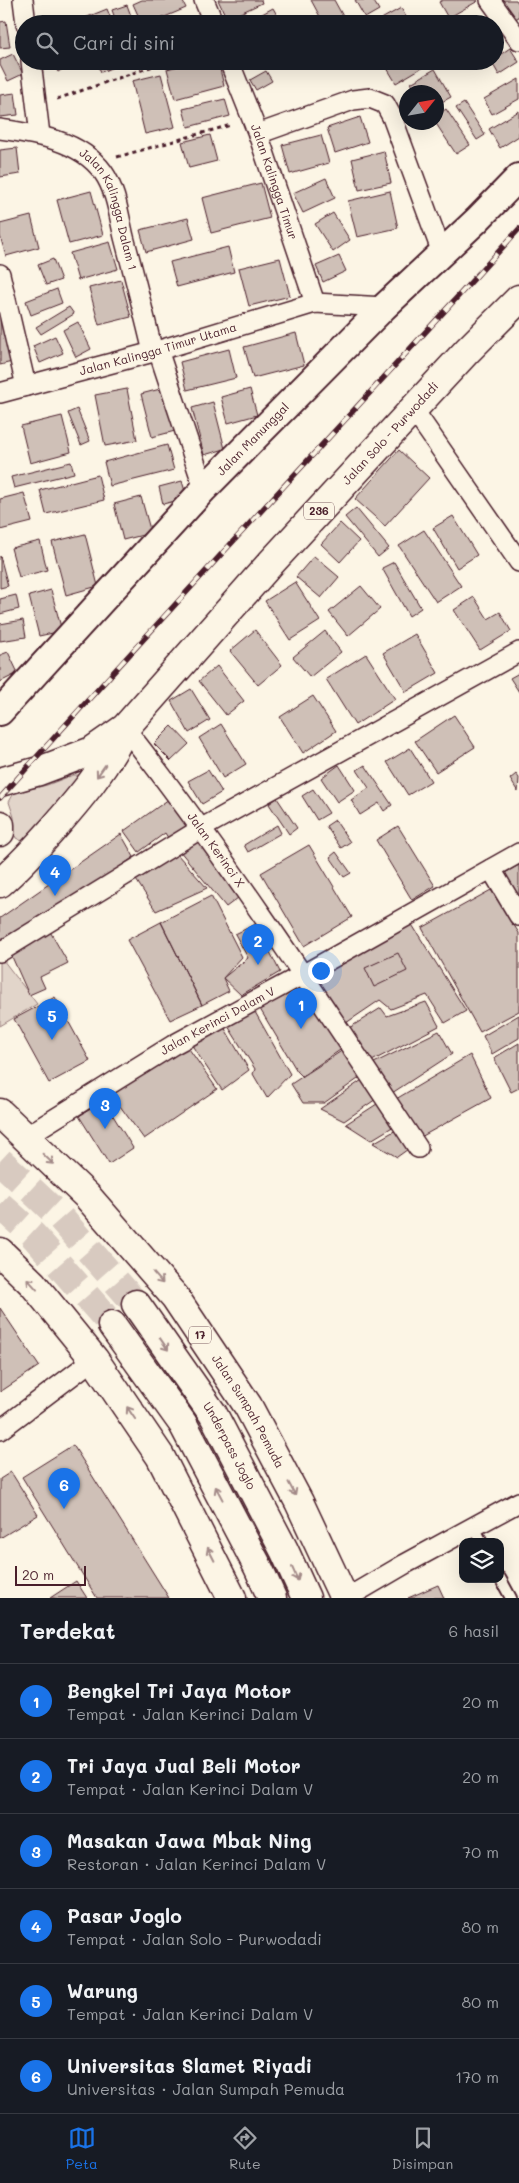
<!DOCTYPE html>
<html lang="id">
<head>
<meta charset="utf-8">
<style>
  :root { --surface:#171b24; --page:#242831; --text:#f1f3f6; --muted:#9ea1a6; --line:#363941; --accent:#1a73e8 }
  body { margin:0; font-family:Mali,sans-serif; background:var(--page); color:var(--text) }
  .controls { position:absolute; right:15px; bottom:15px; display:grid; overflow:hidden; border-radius:10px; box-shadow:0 5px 20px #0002 }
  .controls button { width:45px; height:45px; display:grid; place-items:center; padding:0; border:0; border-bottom:1px solid var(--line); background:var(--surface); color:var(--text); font:25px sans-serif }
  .compass { position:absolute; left:399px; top:85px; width:45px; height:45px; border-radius:50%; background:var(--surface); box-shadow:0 5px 20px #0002; rotate:59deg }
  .scale { position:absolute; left:15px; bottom:12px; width:71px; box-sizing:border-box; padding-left:5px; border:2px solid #4a1f2b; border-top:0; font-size:14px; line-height:18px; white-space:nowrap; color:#4a1f2b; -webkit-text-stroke:4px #fcf5e5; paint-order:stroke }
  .you { position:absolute; left:320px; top:970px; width:18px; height:18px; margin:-12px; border:4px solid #fff; border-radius:50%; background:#1a73e8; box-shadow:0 0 0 8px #1a73e833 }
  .badge { display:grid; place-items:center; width:32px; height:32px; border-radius:50%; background:var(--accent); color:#fff; font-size:16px; font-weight:700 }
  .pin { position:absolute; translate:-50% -41px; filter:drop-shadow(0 1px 2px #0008) }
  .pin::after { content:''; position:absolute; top:26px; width:18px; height:15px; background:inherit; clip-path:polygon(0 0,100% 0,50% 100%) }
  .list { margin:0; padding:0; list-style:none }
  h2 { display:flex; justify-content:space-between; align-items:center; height:65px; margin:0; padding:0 20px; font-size:21px }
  h2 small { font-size:16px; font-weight:400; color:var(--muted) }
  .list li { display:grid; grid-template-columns:32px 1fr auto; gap:15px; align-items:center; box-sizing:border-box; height:75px; padding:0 20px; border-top:1px solid var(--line) }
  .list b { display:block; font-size:19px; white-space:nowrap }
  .list p { margin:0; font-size:16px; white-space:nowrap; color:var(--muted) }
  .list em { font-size:16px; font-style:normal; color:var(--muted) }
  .icon { flex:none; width:28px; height:28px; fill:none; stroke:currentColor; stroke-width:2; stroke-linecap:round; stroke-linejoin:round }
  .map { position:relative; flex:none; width:519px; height:1598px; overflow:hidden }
  .search { position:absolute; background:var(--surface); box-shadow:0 5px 20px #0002; left:15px; right:15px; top:15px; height:55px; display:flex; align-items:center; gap:12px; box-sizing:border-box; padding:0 18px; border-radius:28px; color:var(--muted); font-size:19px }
  .sheet { height:515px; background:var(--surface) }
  nav { display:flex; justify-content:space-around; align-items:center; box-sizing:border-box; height:70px; border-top:1px solid var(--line); background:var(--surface); font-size:14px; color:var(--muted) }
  nav a { display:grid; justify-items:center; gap:2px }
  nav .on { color:var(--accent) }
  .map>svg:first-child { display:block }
  .green { fill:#e2d5ca; stroke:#967a7a }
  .building { fill:#cfc0b7; stroke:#4a1f2b }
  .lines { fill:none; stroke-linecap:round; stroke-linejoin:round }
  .highway-tunnel { stroke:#d8cac0; stroke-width:28; stroke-dasharray:28 14; stroke-linecap:butt }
  .lane-casing { stroke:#4a1f2b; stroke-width:14 }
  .street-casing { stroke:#4a1f2b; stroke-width:22 }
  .secondary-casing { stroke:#4a1f2b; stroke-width:30 }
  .primary-casing { stroke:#4a1f2b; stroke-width:31 }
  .highway-casing { stroke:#4a1f2b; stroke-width:31 }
  .path { stroke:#4a1f2b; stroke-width:3; stroke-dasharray:4 4; stroke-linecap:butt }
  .lane { stroke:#fcf5e5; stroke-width:10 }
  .street { stroke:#fcf5e5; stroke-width:19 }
  .secondary { stroke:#fcf5e5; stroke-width:26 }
  .primary { stroke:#fcf5e5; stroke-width:28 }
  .highway { stroke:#fcf5e5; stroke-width:28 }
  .rail-casing { stroke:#4a1f2b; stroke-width:5.5 }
  .rail { stroke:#fcf5e5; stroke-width:4; stroke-dasharray:11; stroke-linecap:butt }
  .oneway { stroke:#a38a88 }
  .labels { text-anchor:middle; stroke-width:4; stroke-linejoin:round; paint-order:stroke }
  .shield { fill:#fcf5e5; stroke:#7f5f63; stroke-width:1 }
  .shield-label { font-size:11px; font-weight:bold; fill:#4a1f2b }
  .street-label { font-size:12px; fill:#4a1f2b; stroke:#fcf5e5 }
</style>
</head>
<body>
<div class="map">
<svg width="519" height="1598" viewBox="0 0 519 1598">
  <rect width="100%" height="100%" fill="#fcf5e5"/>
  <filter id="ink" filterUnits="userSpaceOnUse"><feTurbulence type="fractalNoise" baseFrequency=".02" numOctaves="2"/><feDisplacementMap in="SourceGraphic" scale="10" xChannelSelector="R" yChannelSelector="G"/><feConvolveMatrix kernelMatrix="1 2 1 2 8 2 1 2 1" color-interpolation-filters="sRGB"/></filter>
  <g filter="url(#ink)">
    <path class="green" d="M73 775H80V783L24 842 16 838 13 830 14 817 9 802 14 793 47 785Z
      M0 956 37 1004 0 1026Z"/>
    <path class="building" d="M142 0H182L186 8 148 24H142L133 4Z
      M218 0H261L262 3 227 19Z
      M311 0H334L345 20 338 24H324Z
      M355 0H373L379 10 365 18Z
      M443 0H477L478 1 448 18 439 2Z
      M501 0H516L519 4V17L513 20Z
      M127 5 134 24H117L112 10Z
      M273 8 282 24H255L253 19Z
      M401 8 410 24H376V22Z
      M107 9 113 24H76L75 22Z
      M475 15 481 24H461Z
      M6 21 10 47 0 48V22Z
      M510 48 519 62 499 75 491 61H495V58Z
      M13 54 23 74 8 81 0 65V60Z
      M51 61H75L58 72Z
      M96 61H126V62L101 72Z
      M198 61H218L224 86 175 99 167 69Z
      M398 61H419L423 67 396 83 387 68Z
      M435 69 451 97 436 105V92H417L411 83Z
      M266 71 272 81 256 90 250 80Z
      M161 74 175 127 145 134 132 81Z
      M519 79V99L492 114 484 99Z
      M15 93 18 115 0 117V95Z
      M225 99 230 116 188 127 183 109Z
      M464 103 485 135 477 140 456 108Z
      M446 109 470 145 456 154 435 122H436V116Z
      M519 111V136L500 148 489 129Z
      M360 117 368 142 335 153 327 128Z
      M210 135 217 161 189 168 182 142Z
      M321 135 329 163 290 174 282 145Z
      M17 148 20 174 0 177V150Z
      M384 151 391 183 359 190 352 159Z
      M326 178 335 198 303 213 293 193Z
      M261 183 270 218 211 233 202 198Z
      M91 191 103 235 69 244 57 200Z
      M390 191 398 228 357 237 348 201Z
      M333 213 350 240 333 252 315 224Z
      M31 216 39 247 6 256 0 236V224Z
      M188 218 194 239 146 252 140 230Z
      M110 242 118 269 78 280 70 253Z
      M228 247 234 272 177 287 170 262Z
      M339 256 346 271 323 282 316 266Z
      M280 258 290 296 249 306 239 268Z
      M53 259 61 280 46 285 38 265Z
      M121 280 131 317 99 325 89 288Z
      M57 289 62 303 31 315 26 301Z
      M69 307 74 314 41 334 36 327Z
      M0 316 12 362 0 365Z
      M78 322 91 349 76 357 63 330Z
      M296 333 304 365 253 378 244 347Z
      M55 336 63 353 40 363 33 346Z
      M229 349 236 378 187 390 180 362Z
      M164 388 175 431 152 437 141 394Z
      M127 389 137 440 105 446 95 395Z
      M250 389 257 415 228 423 221 397Z
      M213 402 225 449 204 455 192 408Z
      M77 409 90 441 81 445 68 413Z
      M62 416 71 452 30 463 21 426Z
      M167 445 174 470 110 486 104 462Z
      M399 450 429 478 385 526 355 499Z
      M71 462 74 473 14 488 11 477Z
      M98 475 104 500 46 514 40 490Z
      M182 481 187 498 163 504 159 487Z
      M24 493 32 522 0 530V499Z
      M141 497 151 533 123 540 114 504Z
      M356 508 389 548 378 557 345 517Z
      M453 516 477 555 457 568 433 528Z
      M340 523 359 541 340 562 321 544Z
      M424 530 461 586 436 602 399 546Z
      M85 534 98 586 66 595 52 542Z
      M40 541 47 570 19 577 11 548Z
      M0 556 8 586 0 588Z
      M314 556 339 577 321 598 296 577Z
      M394 562 421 608 409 616 382 568Z
      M295 582 320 621 290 640 265 601Z
      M361 586 380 609 348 636 329 612Z
      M51 590 62 631 39 636 29 596Z
      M16 595 19 609 0 614V599Z
      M474 597 488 619 500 612 511 631 480 650 454 610Z
      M23 620 26 637 0 641V624Z
      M255 630 282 665 258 685 230 651Z
      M325 631 341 652 310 677 293 657Z
      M415 634 438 673 406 692 383 653Z
      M8 652 18 673 0 682V655Z
      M366 654 395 699 355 725 326 679Z
      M217 666 244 701 226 715 199 681Z
      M519 673V692L510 678Z
      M191 689 210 720 189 733 171 701Z
      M313 696 336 731 303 753 280 717Z
      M454 715 475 747 436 772 415 741Z
      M221 724 246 764 223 778 199 738Z
      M172 726 189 744 171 761 154 744Z
      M410 748 431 781 408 795 387 762Z
      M339 765 355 790 337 802 321 778Z
      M365 765 392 805 384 811 379 803 360 815 351 800 369 788 357 770Z
      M208 770 222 792 202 804 188 781Z
      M516 774 519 778 518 792 510 779Z
      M313 789 329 813 317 820 302 796Z
      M277 798 297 828 289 834 269 804Z
      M169 799 189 828 170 841 165 833 139 852 124 831Z
      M335 820 350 842 341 848 326 826Z
      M277 825 281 833 248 852 244 845Z
      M398 826 435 886 412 900 376 840Z
      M121 834 134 857 0 948V918Z
      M198 839 242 895 226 907 179 850Z
      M309 845 352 917 304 946 261 873Z
      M336 852 351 873 344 877 330 857Z
      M177 854 207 888 156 911 133 875Z
      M519 865V900L503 874Z
      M491 890 519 933V1011L480 1032 422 928Z
      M211 896 242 957 223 978 229 991 202 1005 161 922Z
      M161 922 202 1005 170 1020 127 940Z
      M411 923 466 1011 445 1023 427 995 391 1009 380 1000 346 1023 315 979Z
      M256 924 280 972 241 995 223 978 248 958 235 934Z
      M48 928 68 963 40 977 45 988 29 995 9 950Z
      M398 953 407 971 374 987 365 968Z
      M302 987 343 1048 302 1076 297 1071 260 1009Z
      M55 997 90 1061 49 1083 14 1019Z
      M426 1002 439 1026 372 1061 349 1028 381 1008 387 1016Z
      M255 1012 290 1074 267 1098 253 1074 255 1069 228 1026Z
      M519 1015V1038L492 1054 483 1036Z
      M224 1027 249 1070 222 1090 191 1044Z
      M439 1031 452 1054 392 1093 374 1063Z
      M519 1043V1088L511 1092 494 1058Z
      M187 1046 217 1089 144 1139 112 1095Z
      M346 1048 365 1074 324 1103H303L291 1084Z
      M470 1055 491 1098 419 1138 396 1099Z
      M365 1078 379 1097 344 1121 320 1109Z
      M104 1101 133 1148 109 1164 79 1116Z
      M380 1102 394 1126 371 1140 346 1124Z
      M398 1129 411 1147 397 1157 373 1143Z
      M0 1308 39 1366 0 1392Z
      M73 1445 169 1598H97L22 1477Z
      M11 1472 38 1515 0 1538V1479Z
      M76 1581 87 1598H50Z
      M438 1585 444 1598H408Z"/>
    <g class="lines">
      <path class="highway-tunnel" d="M0 1161 58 1215 136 1304
        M0 1205 33 1235 112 1325"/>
      <defs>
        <path id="lane" d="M473 1525 482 1542
          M500 1578 511 1598"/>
        <g id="street">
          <path d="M23 0 26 24"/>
          <path d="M204 0 214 24"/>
          <path d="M490 0 519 40"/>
          <path d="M31 61 40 135"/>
          <path id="s1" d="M229 61 258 134 315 303"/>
          <path id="s2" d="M0 129C36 134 80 140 103 172 116 190 119 216 124 237 134 275 144 314 153 352"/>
          <path d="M258 134 353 100 370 98 385 104 392 117 442 253"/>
          <path d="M0 274 26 386"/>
          <path d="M158 350 204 489"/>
          <path id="s3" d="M0 393 153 352 315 303 384 307"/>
          <path d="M413 409 519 562"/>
          <path id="s4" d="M125 728C231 863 324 1006 418 1148"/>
          <path d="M491 869 519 916"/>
          <path d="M0 952 202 828 519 652"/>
          <path id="s5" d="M25 1137 173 1045 304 974 519 853"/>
          <path d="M0 1430 94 1359"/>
          <path d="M347 1598 405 1564 519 1502"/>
        </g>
        <g id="secondary">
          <path id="s6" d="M0 712 204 489 384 307 477 220 519 177"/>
        </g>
        <g id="primary">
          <path id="s7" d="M0 782 39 771 92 751 125 728 269 565 467 351 519 299"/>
          <path d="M0 825V832"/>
          <path d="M0 883C20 866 37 847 54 828 80 798 104 770 122 734"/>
        </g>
        <g id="highway">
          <path id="s8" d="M0 1113 87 1196 175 1297 248 1406 299 1502 344 1598"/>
          <path d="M0 1252 33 1284 94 1359 160 1456 232 1598"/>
          <path id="s9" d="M136 1304 213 1414 284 1550 306 1598"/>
          <path d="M112 1325 183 1424 258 1567 272 1598"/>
        </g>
      </defs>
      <use href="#lane" class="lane-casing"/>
      <use href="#street" class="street-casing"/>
      <use href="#secondary" class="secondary-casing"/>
      <use href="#primary" class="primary-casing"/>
      <use href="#highway" class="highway-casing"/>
      <path class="path" d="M57 99 168 61
        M117 157 231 125"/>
      <use href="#lane" class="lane"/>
      <use href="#street" class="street"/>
      <use href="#secondary" class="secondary"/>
      <use href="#primary" class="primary"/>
      <use href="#highway" class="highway"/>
      <defs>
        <path id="rail" d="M0 798C171 606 347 420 519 229"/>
      </defs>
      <use href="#rail" class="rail-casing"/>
      <use href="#rail" class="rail"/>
    </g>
    <defs><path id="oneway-shaft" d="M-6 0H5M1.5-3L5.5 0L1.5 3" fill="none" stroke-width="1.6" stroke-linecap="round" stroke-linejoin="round" transform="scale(1.25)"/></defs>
    <g class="oneway">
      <use href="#oneway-shaft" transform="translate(101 771) rotate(125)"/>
      <use href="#oneway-shaft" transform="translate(48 1159) rotate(44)"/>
      <use href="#oneway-shaft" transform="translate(158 1278) rotate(49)"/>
      <use href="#oneway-shaft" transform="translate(32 1284) rotate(-132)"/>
      <use href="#oneway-shaft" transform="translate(164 1344) rotate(55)"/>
      <use href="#oneway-shaft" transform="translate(131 1413) rotate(-124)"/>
      <use href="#oneway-shaft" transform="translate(292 1489) rotate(62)"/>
      <use href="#oneway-shaft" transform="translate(219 1493) rotate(-118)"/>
      <use href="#oneway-shaft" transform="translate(211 1554) rotate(-117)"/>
      <use href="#oneway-shaft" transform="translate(295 1574) rotate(66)"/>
    </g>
  </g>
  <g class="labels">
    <g class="shield">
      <rect x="304" y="502.5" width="30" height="17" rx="4"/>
      <rect x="189" y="1326.5" width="22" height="17" rx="4"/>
    </g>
    <g class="shield-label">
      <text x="319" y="515">236</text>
      <text x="200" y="1339">17</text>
    </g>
    <g class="street-label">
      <text dy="4" stroke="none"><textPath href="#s1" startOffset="129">Jalan Kalingga Timur</textPath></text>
      <text dy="4" stroke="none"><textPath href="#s2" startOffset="151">Jalan Kalingga Dalam 1</textPath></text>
      <text dy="4" stroke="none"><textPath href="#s3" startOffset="164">Jalan Kalingga Timur Utama</textPath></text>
      <text dy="4" stroke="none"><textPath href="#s7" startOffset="534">Jalan Solo - Purwodadi</textPath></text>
      <text dy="4" stroke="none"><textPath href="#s6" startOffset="372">Jalan Manunggal</textPath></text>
      <text dy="4" stroke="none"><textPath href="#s4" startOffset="152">Jalan Kerinci X</textPath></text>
      <text dy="4" stroke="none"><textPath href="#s5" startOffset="225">Jalan Kerinci Dalam V</textPath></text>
      <text dy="4" stroke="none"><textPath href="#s8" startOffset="390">Jalan Sumpah Pemuda</textPath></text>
      <text dy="4" stroke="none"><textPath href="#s9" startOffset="170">Underpass Joglo</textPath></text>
    </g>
  </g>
</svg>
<div class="controls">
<button><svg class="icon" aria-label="layers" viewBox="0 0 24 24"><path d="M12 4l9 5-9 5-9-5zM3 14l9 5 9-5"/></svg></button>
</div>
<svg class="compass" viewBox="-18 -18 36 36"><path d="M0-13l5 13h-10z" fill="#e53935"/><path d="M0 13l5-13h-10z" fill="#9ea1a6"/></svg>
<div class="scale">20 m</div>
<div class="you"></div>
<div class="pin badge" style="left:301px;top:1029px">1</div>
<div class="pin badge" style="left:258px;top:965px">2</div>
<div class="pin badge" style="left:105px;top:1129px">3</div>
<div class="pin badge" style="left:55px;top:896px">4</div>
<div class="pin badge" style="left:52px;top:1040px">5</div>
<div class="pin badge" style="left:64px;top:1509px">6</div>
<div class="search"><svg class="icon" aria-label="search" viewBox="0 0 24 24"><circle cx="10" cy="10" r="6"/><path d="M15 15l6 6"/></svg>Cari di sini</div>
</div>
<section class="sheet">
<h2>Terdekat<small>6 hasil</small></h2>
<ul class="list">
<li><span class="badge">1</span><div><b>Bengkel Tri Jaya Motor</b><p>Tempat · Jalan Kerinci Dalam V</p></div><em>20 m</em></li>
<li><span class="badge">2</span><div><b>Tri Jaya Jual Beli Motor</b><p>Tempat · Jalan Kerinci Dalam V</p></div><em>20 m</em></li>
<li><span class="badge">3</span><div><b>Masakan Jawa Mbak Ning</b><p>Restoran · Jalan Kerinci Dalam V</p></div><em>70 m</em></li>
<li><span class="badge">4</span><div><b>Pasar Joglo</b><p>Tempat · Jalan Solo - Purwodadi</p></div><em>80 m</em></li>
<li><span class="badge">5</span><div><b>Warung</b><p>Tempat · Jalan Kerinci Dalam V</p></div><em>80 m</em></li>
<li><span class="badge">6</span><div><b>Universitas Slamet Riyadi</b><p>Universitas · Jalan Sumpah Pemuda</p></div><em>170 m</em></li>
</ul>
</section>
<nav>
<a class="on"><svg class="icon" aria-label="map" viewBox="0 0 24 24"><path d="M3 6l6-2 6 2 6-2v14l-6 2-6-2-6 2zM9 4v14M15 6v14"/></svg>Peta</a>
<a><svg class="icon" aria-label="directions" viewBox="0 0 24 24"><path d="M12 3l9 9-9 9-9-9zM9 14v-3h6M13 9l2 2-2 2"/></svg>Rute</a>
<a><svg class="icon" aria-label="saved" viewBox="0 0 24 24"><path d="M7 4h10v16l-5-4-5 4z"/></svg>Disimpan</a>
</nav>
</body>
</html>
